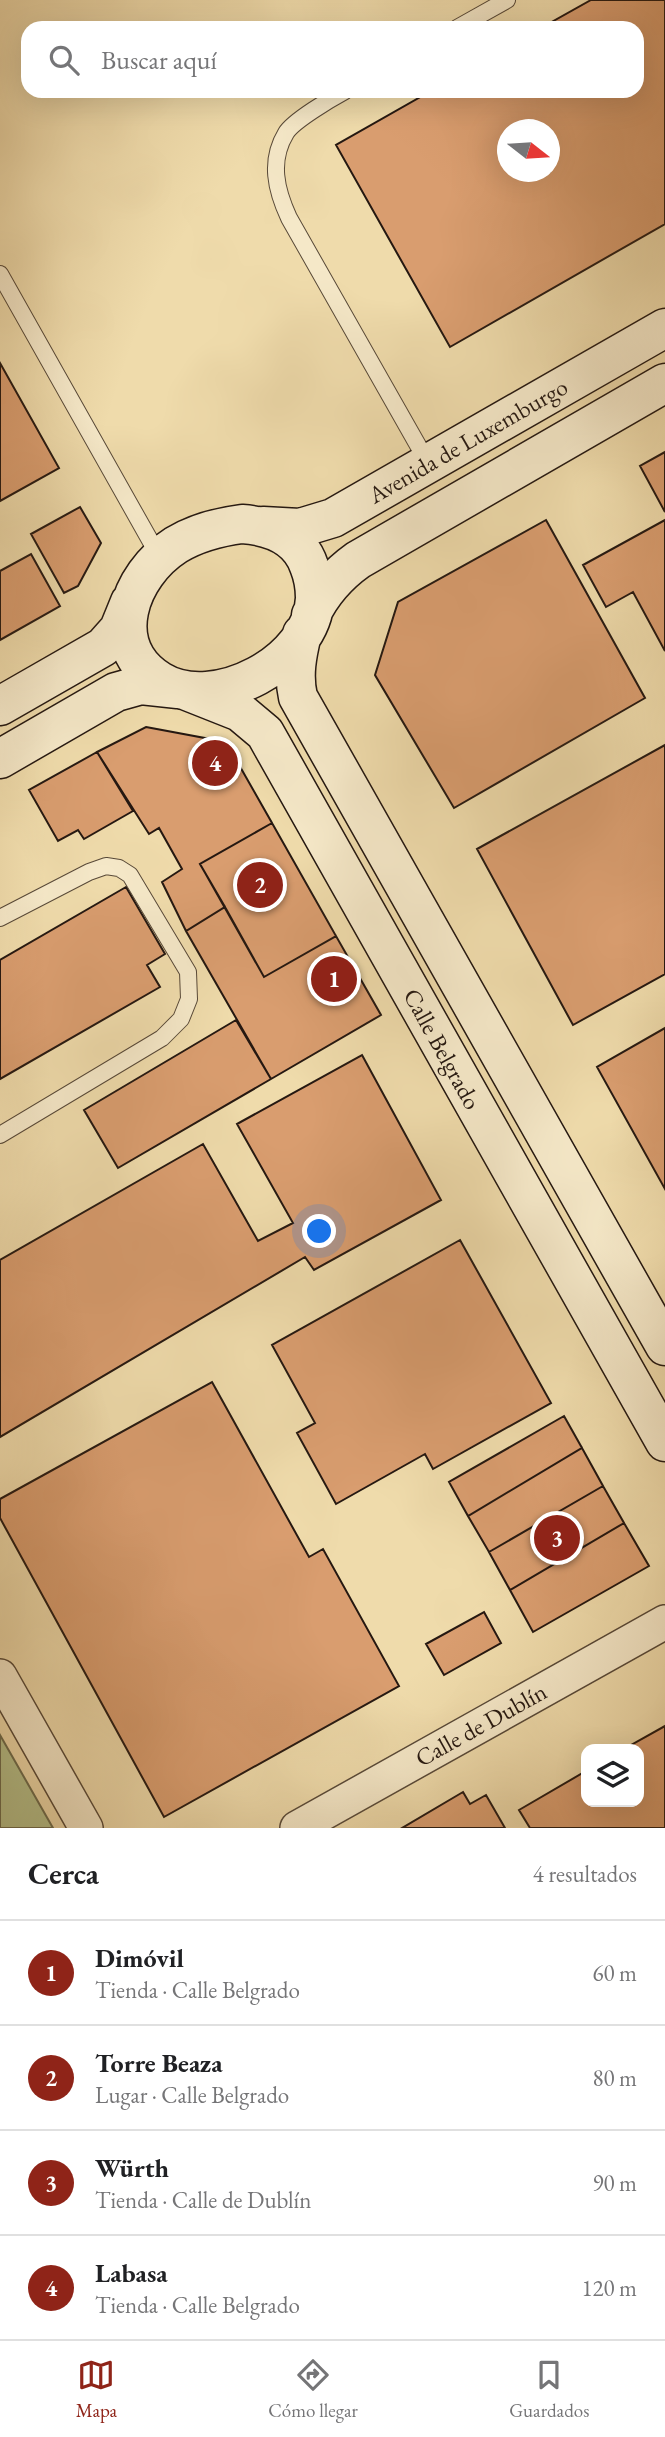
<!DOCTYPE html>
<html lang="es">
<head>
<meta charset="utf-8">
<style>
  :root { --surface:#fff; --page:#f6f6f6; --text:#202124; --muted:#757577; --line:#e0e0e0; --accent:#8f2418 }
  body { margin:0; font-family:"EB Garamond",serif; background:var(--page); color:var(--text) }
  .controls { position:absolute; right:21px; bottom:21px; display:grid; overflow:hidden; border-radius:14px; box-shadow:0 7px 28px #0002 }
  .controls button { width:63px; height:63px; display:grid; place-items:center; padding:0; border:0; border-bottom:2px solid var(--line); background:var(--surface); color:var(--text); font:35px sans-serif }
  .compass { position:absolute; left:497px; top:119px; width:63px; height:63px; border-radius:50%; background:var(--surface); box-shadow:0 7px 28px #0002; rotate:107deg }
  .you { position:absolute; left:320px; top:1232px; width:24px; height:24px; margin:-18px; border:5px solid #fff; border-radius:50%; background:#1a73e8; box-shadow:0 0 0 10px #1a73e833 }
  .badge { display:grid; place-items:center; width:46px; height:46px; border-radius:50%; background:var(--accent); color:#fff; font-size:23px; font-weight:700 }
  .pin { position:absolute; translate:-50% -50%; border:4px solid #fff; box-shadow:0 2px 7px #0006 }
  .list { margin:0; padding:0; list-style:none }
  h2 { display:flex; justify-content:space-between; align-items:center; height:91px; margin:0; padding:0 28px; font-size:30px }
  h2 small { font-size:23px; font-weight:400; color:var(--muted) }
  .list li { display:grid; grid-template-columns:46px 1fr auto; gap:21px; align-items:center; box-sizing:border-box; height:105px; padding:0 28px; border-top:2px solid var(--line) }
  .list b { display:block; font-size:26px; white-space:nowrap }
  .list p { margin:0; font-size:23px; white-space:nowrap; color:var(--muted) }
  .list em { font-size:23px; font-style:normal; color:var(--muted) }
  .icon { flex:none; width:38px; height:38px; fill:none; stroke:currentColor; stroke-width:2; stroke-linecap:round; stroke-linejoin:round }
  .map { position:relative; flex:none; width:665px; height:1828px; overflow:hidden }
  .search { position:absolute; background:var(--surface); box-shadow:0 7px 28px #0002; left:21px; right:21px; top:21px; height:77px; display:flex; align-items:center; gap:18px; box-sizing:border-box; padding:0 24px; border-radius:21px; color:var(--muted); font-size:26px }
  .sheet { height:511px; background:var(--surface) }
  nav { display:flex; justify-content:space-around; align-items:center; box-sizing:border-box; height:98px; border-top:2px solid var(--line); background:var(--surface); font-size:19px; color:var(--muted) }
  nav a { display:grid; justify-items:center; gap:4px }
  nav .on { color:var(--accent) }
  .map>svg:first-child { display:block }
  .green { fill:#b5c18c; stroke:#6d6c4e; stroke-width:2 }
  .building { fill:#d99d6f; stroke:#251811; stroke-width:2; fill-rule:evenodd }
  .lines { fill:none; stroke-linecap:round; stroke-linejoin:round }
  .service-casing { stroke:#584938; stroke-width:18 }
  .minor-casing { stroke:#584938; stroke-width:36 }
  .secondary-casing { stroke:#251811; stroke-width:41 }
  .service { stroke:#f5e8c8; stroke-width:16 }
  .minor { stroke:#f5e8c8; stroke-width:33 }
  .secondary { stroke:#f5e8c8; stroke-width:38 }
  .labels { text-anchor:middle; stroke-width:5; stroke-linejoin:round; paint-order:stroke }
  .street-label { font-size:24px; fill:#251811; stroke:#f5e8c8 }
</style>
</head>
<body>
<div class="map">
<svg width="665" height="1828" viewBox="0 0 665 1828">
  <rect width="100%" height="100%" fill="#efdbab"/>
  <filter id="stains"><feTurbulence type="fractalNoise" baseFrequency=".00286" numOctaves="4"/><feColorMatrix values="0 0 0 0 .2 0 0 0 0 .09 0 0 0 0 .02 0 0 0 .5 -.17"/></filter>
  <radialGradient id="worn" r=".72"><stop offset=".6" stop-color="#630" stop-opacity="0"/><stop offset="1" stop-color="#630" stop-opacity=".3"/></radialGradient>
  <path class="green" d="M0 1735 53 1828H0Z"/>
  <path class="building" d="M591 0H665V224L450 347 336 145 431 91H637V28H541ZM508 130H550V172H508Z
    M0 363 59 468 0 501Z
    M665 452V512L640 466Z
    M80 507 101 543 78 586 64 593 31 534Z
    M546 520 645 698 454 808 375 675 398 602Z
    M665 520V651L633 592 606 607 583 565Z
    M31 554 60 606 0 640V571Z
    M146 727 226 742 272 823 200 864 225 907 186 931 162 882 182 869 159 828 149 834 97 752Z
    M665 745V974L573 1025 477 849Z
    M97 752 133 811 84 839 78 830 58 841 29 790Z
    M272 823 336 936 264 977 200 864Z
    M126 887 165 954 147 965 160 987 0 1079V960Z
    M225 907 264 977 336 936 381 1015 271 1079 186 931Z
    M236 1020 271 1079 118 1168 84 1110Z
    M665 1028V1189L597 1067Z
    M362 1055 441 1200 314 1270 305 1257 0 1437V1260L203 1144 258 1241 293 1223 237 1124Z
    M460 1240 551 1403 433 1469 425 1454 336 1504 297 1433 315 1423 272 1345Z
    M212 1382 309 1557 323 1549 399 1686 164 1817 0 1518V1499Z
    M564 1416 582 1448 468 1516 449 1482Z
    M582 1448 603 1486 489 1552 468 1516Z
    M603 1486 624 1523 510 1590 489 1552Z
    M624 1523 649 1566 533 1632 510 1590Z
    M484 1612 501 1643 444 1675 426 1644Z
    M665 1726V1828H530L519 1810 586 1771V1802H639V1749H624Z
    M463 1792 470 1804 486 1795 505 1828H402Z"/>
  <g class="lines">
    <defs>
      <path id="service" d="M457 28 507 0
        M345 91C332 98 293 121 286 133 269 161 276 190 289 218L428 463
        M0 274 160 558
        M0 918 89 872 106 866 119 868 130 875 188 972 189 999 181 1019 162 1038 0 1135"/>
      <path id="minor" d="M0 1676 86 1828
        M297 1828 665 1622"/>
      <path id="secondary" d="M242 524C270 526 299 536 309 566 313 576 315 587 315 598 313 662 214 714 160 681 103 646 129 575 176 545 196 533 219 527 242 524Z
        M263 526 300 528 333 518 665 328
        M311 615C322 592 337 575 358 560L665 383
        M302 634C297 655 293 675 298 697L665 1346
        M187 691 240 712 265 733 665 1442
        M0 706 103 647 119 629 130 602
        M0 759 116 692 141 685 178 689"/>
    </defs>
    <use href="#service" class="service-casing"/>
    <use href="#minor" class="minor-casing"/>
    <use href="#secondary" class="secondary-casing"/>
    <use href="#service" class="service"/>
    <use href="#minor" class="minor"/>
    <use href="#secondary" class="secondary"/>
  </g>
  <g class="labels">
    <g class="street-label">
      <text transform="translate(468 441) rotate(-30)" y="8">Avenida de Luxemburgo</text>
      <text transform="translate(442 1049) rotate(61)" y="8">Calle Belgrado</text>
      <text transform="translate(481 1725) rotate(-29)" y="8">Calle de Dublín</text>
    </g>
  </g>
  <rect width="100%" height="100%" filter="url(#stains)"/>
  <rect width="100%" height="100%" fill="url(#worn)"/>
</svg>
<div class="controls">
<button><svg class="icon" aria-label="layers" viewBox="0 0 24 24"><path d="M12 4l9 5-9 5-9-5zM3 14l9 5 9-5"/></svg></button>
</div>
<svg class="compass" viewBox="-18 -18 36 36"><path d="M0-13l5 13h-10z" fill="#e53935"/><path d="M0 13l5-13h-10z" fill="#757577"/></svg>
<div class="you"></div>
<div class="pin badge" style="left:334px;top:979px">1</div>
<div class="pin badge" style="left:260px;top:885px">2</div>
<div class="pin badge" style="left:557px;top:1538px">3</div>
<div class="pin badge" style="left:215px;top:763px">4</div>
<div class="search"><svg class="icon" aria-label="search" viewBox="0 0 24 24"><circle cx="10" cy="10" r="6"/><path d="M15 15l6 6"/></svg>Buscar aquí</div>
</div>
<section class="sheet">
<h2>Cerca<small>4 resultados</small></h2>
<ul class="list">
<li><span class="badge">1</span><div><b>Dimóvil</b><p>Tienda · Calle Belgrado</p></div><em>60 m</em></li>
<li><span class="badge">2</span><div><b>Torre Beaza</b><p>Lugar · Calle Belgrado</p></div><em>80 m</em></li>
<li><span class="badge">3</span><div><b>Würth</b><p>Tienda · Calle de Dublín</p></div><em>90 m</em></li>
<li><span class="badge">4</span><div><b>Labasa</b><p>Tienda · Calle Belgrado</p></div><em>120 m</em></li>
</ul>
</section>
<nav>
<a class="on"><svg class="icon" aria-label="map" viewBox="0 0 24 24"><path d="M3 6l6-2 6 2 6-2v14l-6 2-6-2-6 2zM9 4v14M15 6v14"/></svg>Mapa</a>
<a><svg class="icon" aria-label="directions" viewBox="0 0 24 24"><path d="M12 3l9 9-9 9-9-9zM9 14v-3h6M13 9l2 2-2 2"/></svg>Cómo llegar</a>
<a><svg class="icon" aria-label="saved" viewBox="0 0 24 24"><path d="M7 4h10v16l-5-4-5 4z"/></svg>Guardados</a>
</nav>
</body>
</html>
